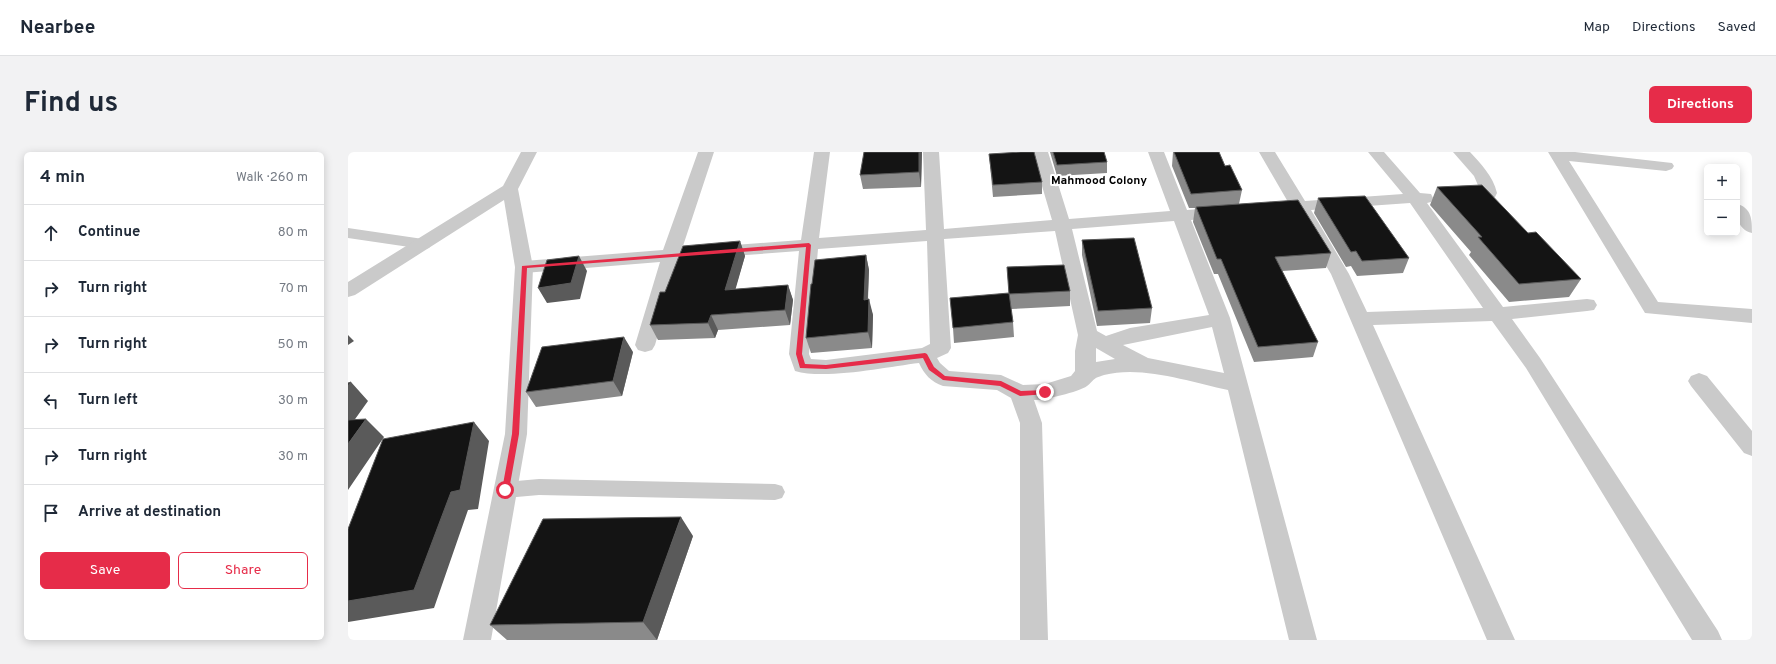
<!DOCTYPE html>
<html lang="en">
<head>
<meta charset="utf-8">
<style>
  :root { --surface:#fff; --page:#f2f2f3; --text:#1f2937; --muted:#747a83; --line:#e0e1e3; --accent:#e62c49 }
  body { margin:0; font-family:Overpass,sans-serif; background:var(--page); color:var(--text) }
  .controls { position:absolute; right:12px; top:12px; display:grid; overflow:hidden; border-radius:6px; box-shadow:0 2px 10px #0003 }
  .controls button { width:36px; height:36px; display:grid; place-items:center; padding:0; border:0; border-bottom:1px solid var(--line); background:var(--surface); color:var(--text); font:20px sans-serif }
  .stop { position:absolute; width:12px; height:12px; margin:-9px; border:3px solid #e62c49; border-radius:50%; background:#fff }
  .stop.end { background:#e62c49; border-color:#fff; box-shadow:0 1px 4px #0008 }
  .list { margin:0; padding:0; list-style:none }
  h2 { display:flex; justify-content:space-between; align-items:center; height:52px; margin:0; padding:0 16px; font-size:17px }
  h2 small { font-size:13px; font-weight:400; color:var(--muted) }
  .list li { display:grid; grid-template-columns:26px 1fr auto; gap:12px; align-items:center; box-sizing:border-box; height:56px; padding:0 16px; border-top:1px solid var(--line) }
  .list b { display:block; font-size:15px; white-space:nowrap }
  .list em { font-size:13px; font-style:normal; color:var(--muted) }
  .actions { display:flex; gap:8px; padding:12px 16px }
  .actions a { flex:1; padding:9px 0; border:1px solid var(--accent); border-radius:6px; text-align:center; font-size:14px; color:var(--accent) }
  .actions .main { background:var(--accent); color:#fff }
  .icon { flex:none; width:22px; height:22px; fill:none; stroke:currentColor; stroke-width:2; stroke-linecap:round; stroke-linejoin:round }
  .map { position:relative; flex:none; width:1404px; height:488px; overflow:hidden; border-radius:6px }
  header { display:flex; align-items:center; gap:24px; box-sizing:border-box; height:56px; padding:0 20px; background:var(--surface); border-bottom:1px solid var(--line) }
  header strong { font-size:19px }
  nav { display:flex; gap:22px; margin-inline-start:auto; font-size:14px }
  .intro { display:flex; align-items:center; justify-content:space-between; box-sizing:border-box; height:96px; padding:0 24px }
  h1 { margin:0; font-size:28px }
  .button { padding:10px 18px; border-radius:6px; background:var(--accent); color:#fff; font-size:14px; font-weight:700 }
  main { display:flex; gap:24px; padding:0 24px }
  aside { flex:1; background:var(--surface); border-radius:6px; box-shadow:0 2px 10px #0003 }
  .map>svg:first-child { display:block }
  .lines { fill:none; stroke-linecap:round; stroke-linejoin:round }
  .service { fill:#cacaca; fill-rule:evenodd }
  .minor { fill:#cacaca; fill-rule:evenodd }
  .tertiary { fill:#cacaca; fill-rule:evenodd }
  .wall { fill:#8a8a8a }
  .shaded-wall { fill:#5a5a5a }
  .building { fill:#141414; stroke:#5a5a5a }
  .route { fill:#e62c49 }
  .labels { text-anchor:middle; stroke-width:4; stroke-linejoin:round; paint-order:stroke }
  .far-neighbourhood-label { font-size:12px; font-weight:bold; fill:#000; stroke:#fff }
</style>
</head>
<body>
<header>
<strong>Nearbee</strong>
<nav><a>Map</a><a>Directions</a><a>Saved</a></nav>
</header>
<div class="intro"><h1>Find us</h1><a class="button">Directions</a></div>
<main>
<aside>
<h2>4 min<small>Walk · 260 m</small></h2>
<ul class="list">
<li><svg class="icon" aria-label="ahead" viewBox="0 0 24 24"><path d="M12 20V5M6 11l6-6 6 6"/></svg><div><b>Continue</b></div><em>80 m</em></li>
<li><svg class="icon" aria-label="right" viewBox="0 0 24 24"><path d="M7 20v-9h11M14 6l5 5-5 5"/></svg><div><b>Turn right</b></div><em>70 m</em></li>
<li><svg class="icon" aria-label="right" viewBox="0 0 24 24"><path d="M7 20v-9h11M14 6l5 5-5 5"/></svg><div><b>Turn right</b></div><em>50 m</em></li>
<li><svg class="icon" aria-label="left" viewBox="0 0 24 24"><path d="M17 20v-9H6M10 6l-5 5 5 5"/></svg><div><b>Turn left</b></div><em>30 m</em></li>
<li><svg class="icon" aria-label="right" viewBox="0 0 24 24"><path d="M7 20v-9h11M14 6l5 5-5 5"/></svg><div><b>Turn right</b></div><em>30 m</em></li>
<li><svg class="icon" aria-label="arrive" viewBox="0 0 24 24"><path d="M6 21V4h12l-3 4 3 4H6"/></svg><div><b>Arrive at destination</b></div></li>
</ul>
<div class="actions"><a class="main">Save</a><a>Share</a></div>
</aside>
<div class="map">
<svg width="1404" height="488" viewBox="0 0 1404 488">
  <rect width="100%" height="100%" fill="#fff"/>
  <g class="lines">
    <path class="service" d="M191 327 427 332 434 334 437 340 434 346 427 348 191 343 157 346 150 344 147 338 150 332 157 330Z"/>
    <path class="minor" d="M350 0H366L334 97 453 88 466 0H482L471 86 578 78 575 0H591L596 77 704 68 684 0H700L721 67 822 59 800 0H816L839 58 877 55 883 56 886 60 883 64 843 68 882 166 969 488H941L880 238C842 230 794 213 756 223 743 227 747 228 739 234 731 240 696 248 686 248L694 271 700 488H672V271L663 246 649 238 595 234C583 230 576 222 571 211 538 215 477 228 447 219L441 202 451 99 331 108 307 193 304 198 297 200 290 198 287 193 312 110 176 121 169 119 167 115 169 111 176 109 315 98ZM826 69 861 163 782 176 758 184 749 179 724 77ZM707 79 730 183 727 199V219L723 224 697 232 675 233 653 223 601 219 592 211 589 206 600 201 603 196 596 87ZM579 89 582 192 574 196 478 208 463 207 461 202 470 97ZM864 175 876 221 800 206 775 193ZM748 196 767 207 748 210Z
      M911 0H927L957 49 1055 42 1020 0H1036L1072 41 1083 42 1085 46 1083 50 1079 51 1155 155 1239 147 1246 148 1249 153 1246 158 1239 159 1164 167 1192 206 1370 479 1374 488H1344L1178 216 1144 169 1025 173 1167 488H1139L983 122 946 60 925 61 919 60 916 56 919 52 940 50ZM1062 51 1135 156 1019 160 1001 122 963 58Z
      M1105 0H1122C1133 12 1145 24 1149 41L1147 45C1134 48 1120 52 1107 49L1105 45 1107 41 1132 38 1126 24Z
      M1200 0H1227L1324 11 1326 14 1324 17 1318 19 1221 9 1310 150 1404 157V171L1297 161Z
      M1389 52C1404 56 1404 68 1404 81 1389 77 1389 65 1389 52Z
      M0 76 75 87 81 88 84 92 81 96 75 97 0 86Z
      M1351 221 1359 224 1404 279V304L1396 301 1343 234 1340 229 1343 224Z"/>
    <path class="tertiary" d="M173 0H189L170 37 185 115 179 282 143 488H115L157 282 167 115 156 48 7 143 0 145V130L155 34Z"/>
  </g>
  <path class="wall" d="M574 0 573 35 515 37 512 23Z
    M702 0H756L759 10V21L709 24Z
    M825 0 877 14 894 38 891 52 983 101 978 116 934 119 970 190 965 205 906 210 870 122H866L845 70 847 56H841L824 14Z
    M641 2 694 30V42L645 45Z
    M1089 35 1180 81 1233 127 1221 145 1161 150 1121 103 1123 100 1082 53Z
    M970 46 1061 106 1055 121 1009 124 1003 114 998 115 966 61Z
    M734 88 804 156 802 171 749 174 734 103Z
    M392 89 397 104 387 137 440 133 445 148 442 173 370 178 367 186 310 188 302 173 317 140Z
    M518 103 521 118 520 148 525 163 524 196 463 201 458 186 464 132Z
    M659 115 722 139V154L663 157 665 170 666 185 606 191 605 176 661 141Z
    M285 200 274 244 188 255 178 240Z
    M345 384 309 488H159L142 473Z"/>
  <path class="shaded-wall" d="M571 0H574L573 35 571 20Z
    M392 89 397 104 383 153 377 138Z
    M518 103 521 118 519 163 516 148Z
    M231 104 239 119 232 147 199 151 190 136Z
    M440 133 445 148 442 173 437 158Z
    M521 147 525 163 524 196 520 180Z
    M363 163 370 178 367 186 360 171Z
    M0 183 6 189 0 193Z
    M276 185 285 200 274 244 265 229Z
    M3 230 20 249 0 277V234Z
    M18 267 36 285 0 338V292Z
    M126 270 141 289 130 357 120 358 86 456 0 470V449L103 340Z
    M333 365 345 384 309 488 295 470Z"/>
  <path class="building" d="M516 0H571V20L512 23Z
    M673 0H686L694 30 645 33 641 2Z
    M705 0H756L759 10 709 13Z
    M826 0H871L877 14 882 13 894 38 843 42Z
    M1134 33 1180 81 1188 80 1233 127 1171 132 1130 85H1134L1089 35Z
    M1017 44 1061 106 1014 109 1008 99 1003 100 970 46Z
    M950 48 983 101 927 105 970 190 910 195 873 107H869L848 55Z
    M786 86 804 156 750 159 734 88Z
    M392 89 377 138 440 133 437 158 363 163 360 171 302 173 312 140H317L335 94Z
    M518 103 516 148 521 147 520 180 458 186 463 132H464L467 108Z
    M231 104 223 131 190 136 199 108Z
    M716 113 722 139 661 142 659 115Z
    M661 141 665 170 605 176 602 146Z
    M276 185 265 229 178 240 194 195Z
    M3 230 0 234V231Z
    M18 267 0 292V268Z
    M126 270 112 338 103 340 66 438 0 449V377L35 287Z
    M333 365 295 470 142 473 195 367Z"/>
  <path class="route" d="M461 91 463 93 454 202 457 212 478 213 577 201 579 202 586 215 597 224 653 229 673 239 697 238 700 240 699 242 672 244 652 234 595 228 581 218 575 206 478 217 452 216 448 202 458 95 179 116 171 282 161 338 157 341 155 340 154 338 164 282 174 114Z"/>
  <g class="labels">
    <g class="far-neighbourhood-label">
      <text x="751" y="32">Mahmood Colony</text>
    </g>
  </g>
</svg>
<div class="controls">
<button>+</button>
<button>−</button>
</div>
<div class="stop" style="left:157px;top:338px"></div>
<div class="stop end" style="left:697px;top:240px"></div>
</div>
</main>
</body>
</html>
